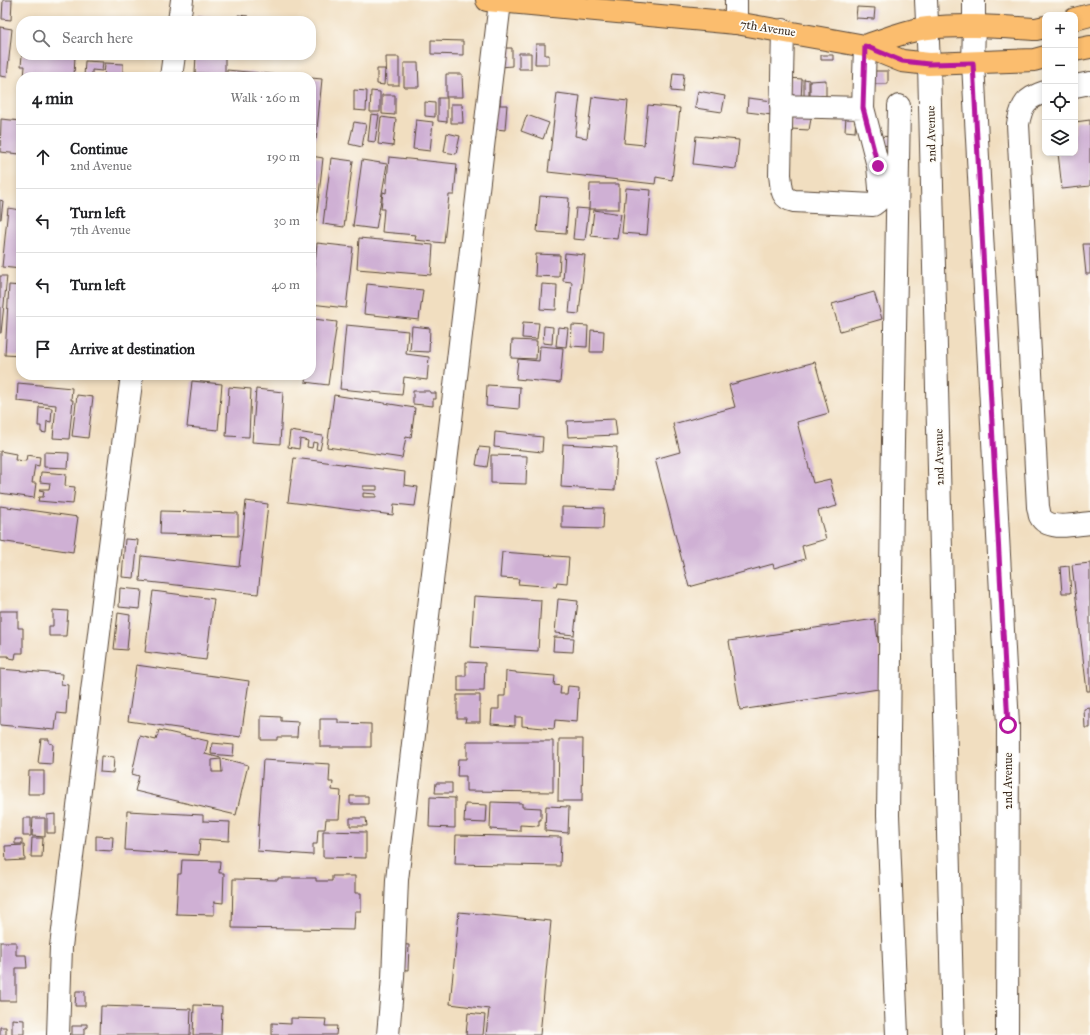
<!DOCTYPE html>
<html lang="en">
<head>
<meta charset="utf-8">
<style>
  :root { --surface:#fff; --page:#f6f6f6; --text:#202124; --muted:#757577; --line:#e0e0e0 }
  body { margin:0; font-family:"IM FELL Great Primer",serif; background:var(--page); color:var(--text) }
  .controls { position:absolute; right:12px; top:12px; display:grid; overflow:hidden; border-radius:8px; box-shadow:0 2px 6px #0003 }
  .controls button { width:36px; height:36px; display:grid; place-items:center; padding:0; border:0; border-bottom:1px solid var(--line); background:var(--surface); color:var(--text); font:20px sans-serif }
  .stop { position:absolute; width:12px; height:12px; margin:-9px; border:3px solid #b5179e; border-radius:50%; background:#fff }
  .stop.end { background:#b5179e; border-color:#fff; box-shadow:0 1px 4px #0008 }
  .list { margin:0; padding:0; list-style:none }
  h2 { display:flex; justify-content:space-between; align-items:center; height:52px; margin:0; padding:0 16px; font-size:17px }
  h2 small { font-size:13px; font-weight:400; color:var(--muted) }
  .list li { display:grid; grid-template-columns:26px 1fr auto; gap:12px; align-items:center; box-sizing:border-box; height:64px; padding:0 16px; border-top:1px solid var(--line) }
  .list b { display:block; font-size:15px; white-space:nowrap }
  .list p { margin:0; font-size:13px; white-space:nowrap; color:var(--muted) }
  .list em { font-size:13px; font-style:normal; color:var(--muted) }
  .icon { flex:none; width:22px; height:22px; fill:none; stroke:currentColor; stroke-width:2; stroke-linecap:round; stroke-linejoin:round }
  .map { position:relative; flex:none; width:1090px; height:1035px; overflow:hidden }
  .search { position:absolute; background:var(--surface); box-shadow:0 2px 6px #0003; left:16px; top:16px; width:300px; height:44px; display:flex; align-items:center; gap:10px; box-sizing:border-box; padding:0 14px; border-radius:16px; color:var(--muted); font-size:15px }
  .panel { position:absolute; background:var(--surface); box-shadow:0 2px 6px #0003; left:16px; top:72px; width:300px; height:308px; border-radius:16px }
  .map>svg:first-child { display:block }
  .building { fill:#cfb0d4; fill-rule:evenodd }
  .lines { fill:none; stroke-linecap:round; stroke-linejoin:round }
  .minor-casing { stroke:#564536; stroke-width:24 }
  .major-casing { stroke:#564536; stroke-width:24 }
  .minor { stroke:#fff; stroke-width:22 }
  .major { stroke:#fbbd6e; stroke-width:22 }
  .route { stroke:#b5179e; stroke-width:5 }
  .labels { text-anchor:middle; stroke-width:3.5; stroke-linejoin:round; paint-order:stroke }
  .street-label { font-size:12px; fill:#3b2a1e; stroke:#fdfcf7 }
</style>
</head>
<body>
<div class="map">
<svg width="1090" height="1035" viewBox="0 0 1090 1035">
  <rect width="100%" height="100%" fill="#fdfcf7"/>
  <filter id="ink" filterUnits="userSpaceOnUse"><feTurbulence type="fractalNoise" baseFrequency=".025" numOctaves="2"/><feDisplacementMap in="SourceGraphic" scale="8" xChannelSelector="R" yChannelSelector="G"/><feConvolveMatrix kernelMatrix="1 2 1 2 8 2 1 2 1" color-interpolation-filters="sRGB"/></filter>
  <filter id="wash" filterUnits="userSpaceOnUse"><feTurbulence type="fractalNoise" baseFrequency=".012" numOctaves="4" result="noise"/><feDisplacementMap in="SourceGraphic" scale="16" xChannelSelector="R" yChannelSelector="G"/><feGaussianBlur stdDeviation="0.9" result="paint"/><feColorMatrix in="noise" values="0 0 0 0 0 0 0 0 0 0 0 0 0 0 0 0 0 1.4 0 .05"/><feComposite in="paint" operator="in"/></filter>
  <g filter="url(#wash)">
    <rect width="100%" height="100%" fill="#f1dec0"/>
    <g id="blocks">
      <path class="building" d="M3 0H12L11 20 2 19Z
        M857 7 875 8 874 19 856 18Z
        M197 15 236 18 235 21H197Z
        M238 15 248 16V21H238Z
        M0 27 12 29 7 77 0 76Z
        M431 40 463 41V55L431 54Z
        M536 44H545V55H549V64H535Z
        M501 48H512V66L501 67Z
        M519 53H531V69H519Z
        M22 55H75L74 77H24L25 66H21Z
        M85 55H99V58L85 57Z
        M196 55H225V74L195 73Z
        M821 55H833V60H821Z
        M386 57H399V85H387Z
        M85 61 103 62 102 71 92 70V77H84Z
        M105 63 123 64V77H104Z
        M404 63H418L419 87H404Z
        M377 69H385L384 85 377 84Z
        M227 70 258 73 257 77H227Z
        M871 71H888V84H871Z
        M260 73 289 76V77H259Z
        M673 73 684 74 682 92 671 91Z
        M446 74H462L463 97H446Z
        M311 78 322 79 316 139 311 138Z
        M789 78 802 79 801 101 788 100Z
        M804 79 809 80V100H804Z
        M826 80V97L810 100V81Z
        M354 90 367 91 366 111 354 110Z
        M371 91 380 92V112H370Z
        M698 91 725 96 722 112 695 108Z
        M490 92 501 93 500 105H507L505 130 487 128Z
        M557 93 580 96 575 136 587 138 592 97 628 101 624 143 644 145 648 105 680 108 672 180 656 177 655 184 548 172Z
        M382 95H395V115L382 114Z
        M438 98H447V122L438 121Z
        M748 98 773 101 772 115 747 112Z
        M425 102 435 103V117L425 116Z
        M451 104H462L463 123H451Z
        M792 112 812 113 809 130 791 129Z
        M371 114 379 115 375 142 368 141Z
        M527 115 549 123 543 139 521 131Z
        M381 117 396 119 393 146 378 144Z
        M846 117 856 118 855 132 845 131Z
        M1 119 21 121 20 154 0 152Z
        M416 120 433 122 430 151 413 149Z
        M1090 120V186L1062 189 1058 153H1075V122Z
        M354 122 366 124 362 147 349 144Z
        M447 133 460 136 456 154 444 152Z
        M696 136 739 140 736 169 693 164Z
        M878 136 894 137V146L878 145Z
        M311 156 323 158 316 221 311 220Z
        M389 157 457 164 454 195H449L444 243 415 240 416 235 382 232 384 209H381L383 192 386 193Z
        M331 158 353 161 344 227 323 224Z
        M362 160 387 164 376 229 353 226Z
        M590 184H619V209H589Z
        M626 188 651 190 647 235 622 233Z
        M540 196 569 198 566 234 537 232Z
        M0 200 3 201 1 219H0Z
        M8 208 21 210V269L2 267Z
        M576 208 589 209 585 240 573 239Z
        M594 210 621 214 617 239 591 236Z
        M359 238 433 245 431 275 357 269Z
        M317 243 353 247 346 308 311 304Z
        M1083 244H1090V274H1086Z
        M565 253 585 255 579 314 569 313 572 282 563 281Z
        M536 254 560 255 559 277 535 276Z
        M0 276H7L1 333H0Z
        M367 284 423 290 419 320 364 314Z
        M542 284 557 285 556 310 540 309Z
        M9 285 21 286V356L5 355Z
        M874 292 882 319 840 331 832 304Z
        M314 319 337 322 328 385 305 382 306 375H311V337Z
        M523 322 539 323 537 339 522 338Z
        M346 325 408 331 406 354 429 357 427 380 404 377 402 395 340 389Z
        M572 325 588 326 587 347 571 346Z
        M412 326 430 328 429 352 410 351Z
        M544 326 553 327 552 344 543 343Z
        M558 327 568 328 566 347 556 346Z
        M591 330 604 331 603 352H590Z
        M512 340 537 341 536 359 511 358Z
        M540 346 563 348 560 383 516 379 518 359 539 361Z
        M815 362 829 413 797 422 813 483 830 479 837 506 818 511 826 539 802 546 805 559 774 568 773 564 689 587 655 459 680 452 673 424 735 407 729 385Z
        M192 381 222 384 218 430 187 427Z
        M18 383 72 388 71 400H73L69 439 53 438 56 405 17 401Z
        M487 385 520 387 519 409 486 406Z
        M229 387 251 389 249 437 226 436Z
        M256 389 283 392 280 444 252 442Z
        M413 391H430V393H436V399H433V406L413 404Z
        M77 395 93 397 88 438 72 436Z
        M334 395 415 408 411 438 406 437 402 458 327 447Z
        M39 407 52 408 51 422 47 421 46 433 41 432V426H38Z
        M615 419 617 435 568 437 567 421Z
        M290 431 323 436 320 450 316 449 317 443 313 442 312 448 307 447 308 441 300 439 299 449 288 447Z
        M495 432 543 437 542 452 494 447Z
        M563 444 617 447 615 490 561 487Z
        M479 447 490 448 487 467 476 465Z
        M0 451 16 454 15 460 26 461 27 455 40 457 39 466 35 465 32 483H36L34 498 0 493Z
        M44 452 69 453 68 468 44 467Z
        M491 455 527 456 526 484 491 483Z
        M294 458 405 472 404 485 418 487 415 506 394 504 393 515 288 502ZM363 486H377V490H363ZM363 493 376 494V497H363Z
        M41 472 66 474 65 486 75 487 73 504 38 501 39 497H43L44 491 39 490 40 489H49L50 483 40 482Z
        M246 501 268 504 258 594 140 581 142 556 239 567Z
        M0 506 78 517 73 552 0 541Z
        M562 507 604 508 603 529 562 528Z
        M161 511 238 513V536L160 534Z
        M125 539 138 540 134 578 122 577Z
        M502 552 569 557 567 583 557 582 556 587 518 584 519 579 500 578Z
        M1090 563V691H1087L1072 565Z
        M1069 566 1071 593H1062L1060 567Z
        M120 588 142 590 140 609 119 607Z
        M153 591 214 599 206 660 145 652Z
        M474 596 541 600 538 651 471 647Z
        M558 599 578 601 574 635 555 633Z
        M53 610 68 611 66 636H49V626H53Z
        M0 611H18V628H23V653H16L15 659 9 658 8 656H0Z
        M118 613 130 615 127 650 114 649Z
        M875 619 885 688 740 710 729 641Z
        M554 637 574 638 573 652 553 651Z
        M466 662 485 663 484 691H458V676H466Z
        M136 665 249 681 241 737 128 721Z
        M0 669 62 674 61 684 68 685 66 714 57 713 55 730 0 725Z
        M506 671 516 672V673L555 676 554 685 561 686 560 694H567L568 686 579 687 577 722 555 720 554 729 522 726V717H515V726L491 724 492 709H499V696H505Z
        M457 695H480V722H465L466 718H457Z
        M1090 708V728H1085L1084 709Z
        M261 716 281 717V721L298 722 297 737H277V740H261Z
        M320 719H338V723L371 724V747H320Z
        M159 730 208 741 205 754 248 765 236 815 135 791 139 776 132 774 140 736 156 740ZM221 759 222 772H212V760Z
        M41 739H49V743L53 744 52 764 38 763Z
        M559 739H583L582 801H558Z
        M467 741H553V792L466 791V776H457L458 759H467Z
        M212 743 234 745 233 756 211 754Z
        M101 756 114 757 113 773 100 772Z
        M263 760 330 764 329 782H333L332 790 341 791 339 819H326L325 829H318L317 844H313V855L257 851Z
        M29 771H44V794H28Z
        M436 783H452V793H435Z
        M350 796H368V804H350Z
        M430 797 455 798V828L429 827Z
        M491 802 522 803V807L541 808V820H539V826L520 825V831L490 829Z
        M465 804 487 805 486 823 464 822Z
        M546 806 569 807 568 833 545 831Z
        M127 811 203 815V821L230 822 229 841 200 839 199 855 125 850Z
        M55 814V833H47V815Z
        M23 818H31V836H23Z
        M33 818H45V837L32 836Z
        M350 818H366L367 826H350Z
        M323 831 366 832V858L323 857Z
        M456 835 561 837 560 866 455 864Z
        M96 836 113 837 112 851 96 850Z
        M32 838H43L42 857H31Z
        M15 839H22V844H15Z
        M24 845 25 860 6 861 5 846Z
        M182 860 220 861 219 873H224L223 903 214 902V915L176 914 178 874H181Z
        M332 876H355V893H361V911H355L354 930 232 928 233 879 278 880V878H316V881H332Z
        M459 912 551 921 540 1035H486L489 1009 450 1004Z
        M0 942H16V955H26L27 968H16V1001H0Z
        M397 944 409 945 408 970 396 969Z
        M76 991H85V1006H75Z
        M194 1005 222 1006 221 1035H193Z
        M101 1006 191 1009 190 1035H100Z
        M468 1013 485 1015 483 1035H466Z
        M291 1018 326 1019 325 1026H337L336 1035H272V1023L291 1024Z
        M12 1019 24 1020V1034H12Z
        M81 1024H87V1028H84V1035H72V1026H81Z
        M0 1027H6V1035H0Z"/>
    </g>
  </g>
  <g filter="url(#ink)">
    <use href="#blocks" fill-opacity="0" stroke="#564536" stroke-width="1"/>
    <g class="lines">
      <defs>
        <path id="minor" d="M736 0V23
          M926 0 929 64 953 1035
          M974 0V26L973 63 1008 725 1007 1035
          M179 21 182 0
          M783 30 780 175C782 187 780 198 794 201L873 205 877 202 880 198V188L878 166 863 108 865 46
          M171 77 174 55
          M1075 86 1090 83
          M1045 92C1026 98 1022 104 1018 124L1038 507C1039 510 1039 513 1040 516 1048 532 1076 524 1090 523
          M781 106 863 108
          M58 1035 61 947 106 576 132 375
          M388 1035 393 978 397 880 500 2
          M897 1035 888 815 892 498 899 106"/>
        <path id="major" d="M487 0 736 23 865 46 902 61 929 64 1034 60 1045 57
          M1075 19 1090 15
          M865 46C886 39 907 30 928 28 964 24 1000 27 1036 29L1045 27
          M1075 50 1090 47"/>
      </defs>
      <use href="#minor" class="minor-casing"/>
      <use href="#major" class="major-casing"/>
      <use href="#minor" class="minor"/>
      <use href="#major" class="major"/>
    </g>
  </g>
  <g class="lines" filter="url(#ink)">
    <path class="route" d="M878 166 863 108 865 46 902 61 929 64 973 63 1008 725"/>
  </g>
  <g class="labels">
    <g class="street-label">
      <text transform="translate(768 28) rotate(9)" y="4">7th Avenue</text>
      <text transform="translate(931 134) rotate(-91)" y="4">2nd Avenue</text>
      <text transform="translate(939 457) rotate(-91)" y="4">2nd Avenue</text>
      <text transform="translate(1008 781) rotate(-90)" y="4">2nd Avenue</text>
    </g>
  </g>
</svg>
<div class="controls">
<button>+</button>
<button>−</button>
<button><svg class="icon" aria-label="locate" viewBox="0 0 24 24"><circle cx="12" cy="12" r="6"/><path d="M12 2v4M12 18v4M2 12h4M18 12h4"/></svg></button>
<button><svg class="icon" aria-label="layers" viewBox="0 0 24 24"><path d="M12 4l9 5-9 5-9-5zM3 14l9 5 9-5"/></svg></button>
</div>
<div class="stop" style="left:1008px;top:725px"></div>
<div class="stop end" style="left:878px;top:166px"></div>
<div class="search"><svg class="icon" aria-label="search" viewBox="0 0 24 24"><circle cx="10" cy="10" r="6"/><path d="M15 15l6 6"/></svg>Search here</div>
<section class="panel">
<h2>4 min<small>Walk · 260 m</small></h2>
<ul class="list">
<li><svg class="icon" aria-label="ahead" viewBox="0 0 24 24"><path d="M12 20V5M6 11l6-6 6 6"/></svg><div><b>Continue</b><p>2nd Avenue</p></div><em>190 m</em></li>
<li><svg class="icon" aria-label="left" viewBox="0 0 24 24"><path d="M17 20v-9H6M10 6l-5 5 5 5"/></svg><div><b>Turn left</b><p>7th Avenue</p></div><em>30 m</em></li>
<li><svg class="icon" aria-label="left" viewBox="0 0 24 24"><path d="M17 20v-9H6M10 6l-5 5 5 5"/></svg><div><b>Turn left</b></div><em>40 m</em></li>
<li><svg class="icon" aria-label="arrive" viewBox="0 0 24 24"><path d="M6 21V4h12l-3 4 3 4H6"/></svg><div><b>Arrive at destination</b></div></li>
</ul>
</section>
</div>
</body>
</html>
